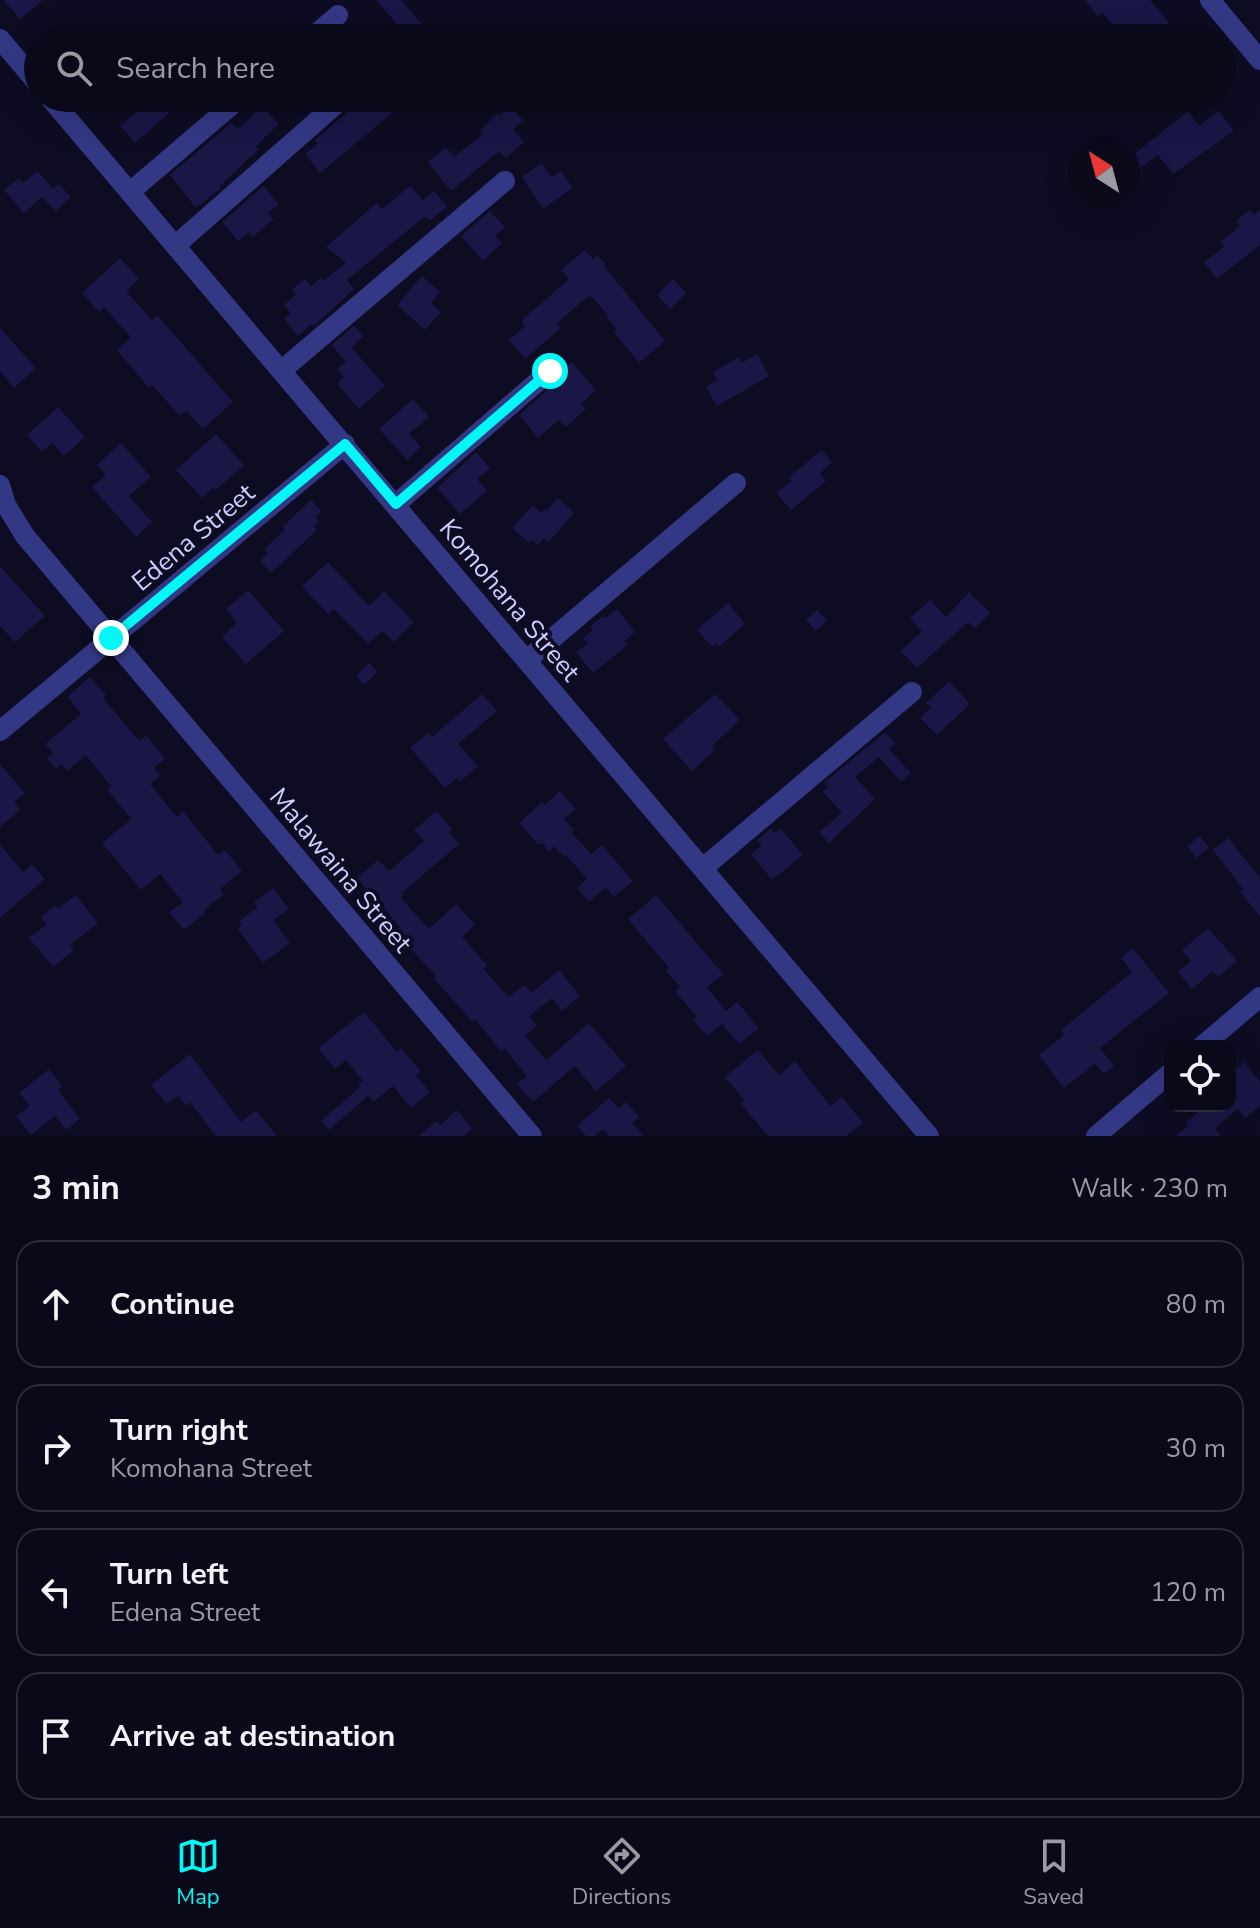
<!DOCTYPE html>
<html lang="en">
<head>
<meta charset="utf-8">
<style>
  :root { --surface:#0a091a; --page:#131223; --text:#f1f3f6; --muted:#999aa2; --line:#2a2a39; --accent:#00f8f6 }
  body { margin:0; font-family:"Nunito Sans",sans-serif; background:var(--page); color:var(--text) }
  .controls { position:absolute; right:24px; bottom:24px; display:grid; overflow:hidden; border-radius:16px; box-shadow:0 8px 32px #0002 }
  .controls button { width:72px; height:72px; display:grid; place-items:center; padding:0; border:0; border-bottom:2px solid var(--line); background:var(--surface); color:var(--text); font:40px sans-serif }
  .compass { position:absolute; left:1068px; top:136px; width:72px; height:72px; border-radius:50%; background:var(--surface); box-shadow:0 8px 32px #0002; rotate:324deg }
  .stop { position:absolute; width:24px; height:24px; margin:-18px; border:6px solid #00f8f6; border-radius:50%; background:#fff }
  .stop.end { background:#00f8f6; border-color:#fff; box-shadow:0 2px 8px #0008 }
  .list { margin:0; padding:0; list-style:none }
  h2 { display:flex; justify-content:space-between; align-items:center; height:104px; margin:0; padding:0 32px; font-size:34px }
  h2 small { font-size:26px; font-weight:400; color:var(--muted) }
  .list li { display:grid; grid-template-columns:52px 1fr auto; gap:24px; align-items:center; box-sizing:border-box; height:128px; margin:0 16px 16px; padding:0 16px; border:2px solid var(--line); border-radius:24px }
  .list b { display:block; font-size:30px; white-space:nowrap }
  .list p { margin:0; font-size:26px; white-space:nowrap; color:var(--muted) }
  .list em { font-size:26px; font-style:normal; color:var(--muted) }
  .icon { flex:none; width:44px; height:44px; fill:none; stroke:currentColor; stroke-width:2; stroke-linecap:round; stroke-linejoin:round }
  .map { position:relative; flex:none; width:1260px; height:1136px; overflow:hidden }
  .search { position:absolute; background:var(--surface); box-shadow:0 8px 32px #0002; left:24px; right:24px; top:24px; height:88px; display:flex; align-items:center; gap:20px; box-sizing:border-box; padding:0 28px; border-radius:44px; color:var(--muted); font-size:30px }
  .sheet { height:680px; background:var(--surface) }
  nav { display:flex; justify-content:space-around; align-items:center; box-sizing:border-box; height:112px; border-top:2px solid var(--line); background:var(--surface); font-size:22px; color:var(--muted) }
  nav a { display:grid; justify-items:center; gap:4px }
  nav .on { color:var(--accent) }
  .map>svg:first-child { display:block }
  .building { fill:#1a1645 }
  .lines { fill:none; stroke-linecap:round; stroke-linejoin:round }
  .minor { stroke:#333885; stroke-width:20 }
  .route { stroke:#00f8f6; stroke-width:10 }
  .labels { text-anchor:middle; stroke-width:8; stroke-linejoin:round; paint-order:stroke }
  .street-label { font-size:26px; fill:#cdcdff; stroke:#0d0c22 }
</style>
</head>
<body>
<div class="map">
<svg width="1260" height="1136" viewBox="0 0 1260 1136">
  <rect width="100%" height="100%" fill="#0d0c22"/>
  <path class="building" d="M4 0H43L20 19Z
    M376 0H401L434 38H409Z
    M1085 0H1150L1177 32 1169 38H1124L1103 13 1098 16Z
    M139 98H186L135 143 120 126 145 105Z
    M364 98H394L401 106 320 173 305 154 318 143 315 140Z
    M262 106 279 124 256 146 259 149 220 186 221 188 196 208 170 175 231 123 238 129Z
    M510 106 523 120 513 130 524 142 506 158 499 151 451 191 428 162 446 147 454 157 483 134 480 130 498 113 500 115Z
    M1188 111 1199 126 1219 111 1234 131 1173 174 1158 155 1128 177V159Z
    M542 163 551 177 561 171 573 188 543 209 522 177Z
    M38 171 53 189 59 184 71 197 56 211 42 197 24 213 4 190 19 178 23 183Z
    M263 186 279 204 268 213 273 220 253 237 249 232 238 241 222 222Z
    M410 186 423 200 434 191 447 206 431 220 424 217 347 280 354 289 314 326 312 324 298 336 284 319 291 313 284 305 296 294 292 289 305 279 311 286 320 278 323 281 346 263 326 247 377 203 382 209Z
    M1250 210 1254 215 1260 210V245L1217 279 1204 262 1224 247 1220 242 1240 226 1236 221Z
    M490 211 505 227 495 236 502 243 483 261 461 236Z
    M585 250 593 259 597 255 606 264 604 266 665 341 639 363 614 332 616 329 606 316 608 315 590 295 557 323 561 328 525 359 509 340 525 326 521 321 569 279 561 270Z
    M120 258 139 279 126 291 152 320 157 315 233 402 203 429 186 411 180 416 152 385 149 388 117 350 131 337 104 307 99 312 82 293Z
    M422 276 440 292 431 303 441 312 425 330 397 305Z
    M673 279 686 293 670 309 657 295Z
    M354 326 364 336 351 347 385 386 359 409 337 384 344 377 337 369 346 362 331 345Z
    M0 328 36 368 14 388 0 371Z
    M757 354 769 376 717 406 706 387 718 380 713 372 739 357 742 363Z
    M572 362 596 390 581 404 586 409 566 427 559 420 538 438 519 415 558 381 563 370Z
    M413 399 429 417 409 434 421 447 407 460 379 429Z
    M58 407 85 437 64 456 52 443 42 452 27 435Z
    M216 434 244 465 216 490 213 488 202 498 176 470Z
    M121 443 151 477 129 496 152 522 136 537 92 487 106 475 97 465Z
    M822 450 832 462 820 473 826 481 791 510 776 493 792 480 789 477Z
    M476 452 490 468 477 479 487 491 460 514 437 488Z
    M558 498 574 513 549 542 544 538 538 545 532 540 529 543 512 528 533 505 541 513 544 509 547 510Z
    M311 500 321 511 315 517 319 522 314 527 317 530 271 573 260 560 268 553 264 549 285 530 283 526Z
    M328 562 369 606 384 591 414 622 394 642 382 631 368 644 334 609 328 614 302 586Z
    M0 566 45 616 15 642 0 626Z
    M248 590 284 631 246 664 222 637 237 623 226 609Z
    M969 592 990 613 975 628 968 622 917 668 901 651 922 631 910 618 930 600 946 617Z
    M728 603 745 624 719 647 716 643 712 647 697 630Z
    M617 609 635 632 624 641 628 645 593 673 576 652 588 643 583 638 593 630 590 627 603 616 605 618Z
    M817 610 827 621 816 631 806 620Z
    M369 663 378 672 364 685 356 676Z
    M90 677 106 695 103 698 139 741 146 735 165 759 154 768 160 776 150 784 177 817 183 811 218 855 225 850 242 871 220 889 224 894 204 910 206 912 184 930 169 912 183 902 160 874 141 890 102 843 131 819 107 789 111 786 86 755 67 771 61 764 56 769 47 758 53 753 45 744 81 714 67 697Z
    M949 681 970 704 937 735 920 718 931 707 926 703Z
    M482 694 497 711 458 744 478 766 460 782 457 778 445 788 410 748 428 733 432 737Z
    M715 694 740 720 712 746 715 750 692 771 663 739Z
    M885 732 895 743 889 749 911 773 901 782 879 757 855 777 875 799 829 843 819 832 842 813 823 792 828 787 824 783Z
    M0 764 25 793 14 802 20 810 0 827Z
    M560 791 576 809 564 819 574 830 571 832 591 854 602 845 633 881 614 897 606 887 589 902 577 888 587 879 566 855 564 857 554 846 549 851 542 843 539 845 519 823 542 802 545 805Z
    M437 811 452 829 449 832 459 844 402 893 404 895 401 898 429 929 456 904 475 925 462 937 487 965 483 969 509 997 524 985 531 993 559 970 580 996 562 1011 552 998 529 1016 537 1026 525 1035 546 1060 589 1023 626 1066 596 1091 575 1066 533 1102 517 1084 527 1076 504 1048 501 1051 475 1019 473 1022 434 979 436 976 395 932 400 927 357 878 378 860 389 871 424 841 414 830Z
    M771 828 774 833 780 828 803 855 772 880 751 854 762 845 757 840Z
    M1200 836 1209 848 1196 858 1187 846Z
    M1228 838 1260 878V917L1240 891 1243 889 1213 850Z
    M0 845 23 872 32 864 45 879 0 918Z
    M273 888 289 909 273 920 290 943 263 963 237 928 242 925 239 921 258 907 254 902Z
    M76 895 98 923 70 945 74 950 53 967 29 938 47 924 41 917 55 905 58 909Z
    M656 895 723 974 707 987 726 1011 737 1002 759 1028 739 1044 722 1024 707 1036 693 1020 697 1017 675 991 680 987 666 971 669 968 628 919Z
    M1208 928 1237 961 1218 977 1213 971 1192 989 1178 972 1191 961 1182 950Z
    M1133 948 1169 993 1100 1048 1114 1066 1104 1074 1095 1064 1064 1088 1039 1055 1064 1035 1061 1030 1132 972 1121 958Z
    M364 1012 397 1052 401 1048 421 1071 416 1075 430 1092 411 1108 393 1086 373 1102 368 1096 329 1130 321 1121 360 1087 358 1084 363 1081 346 1060 335 1069 318 1048Z
    M758 1050 779 1075 795 1061 830 1106 842 1097 863 1123 846 1136H768L741 1104 745 1101 725 1077Z
    M190 1054 241 1122 256 1110 277 1136H216L190 1102 186 1106 178 1096 166 1104 151 1085Z
    M1244 1062 1260 1082V1106L1245 1118 1238 1109 1215 1128 1221 1136H1176L1188 1126 1186 1122 1206 1106H1230V1073Z
    M49 1069 62 1086 58 1090 80 1119 66 1130 55 1116 31 1135 16 1116 30 1106 19 1093Z
    M609 1098 619 1108 626 1102 639 1117 632 1123 644 1136H609L603 1129 595 1136H586L577 1126Z
    M457 1110 472 1129 464 1136H419L436 1121 440 1125Z"/>
  <g class="lines">
    <path class="minor" d="M1210 0 1260 60
      M311 38 338 15
      M0 39 38 84
      M50 98 929 1136
      M130 192 240 98
      M176 245 343 98
      M282 370 505 181
      M0 485 6 505 25 536 532 1136
      M396 504 550 371
      M527 660 736 483
      M0 731 345 444
      M703 868 912 692
      M1202 1046 1260 997
      M1096 1136 1170 1073"/>
  </g>
  <g class="lines">
    <path class="route" d="M111 638 345 444 396 504 550 371"/>
  </g>
  <g class="labels">
    <g class="street-label">
      <text transform="translate(193 537) rotate(-40)" y="9">Edena Street</text>
      <text transform="translate(510 600) rotate(50)" y="9">Komohana Street</text>
      <text transform="translate(341 870) rotate(50)" y="9">Malawaina Street</text>
    </g>
  </g>
</svg>
<div class="controls">
<button><svg class="icon" aria-label="locate" viewBox="0 0 24 24"><circle cx="12" cy="12" r="6"/><path d="M12 2v4M12 18v4M2 12h4M18 12h4"/></svg></button>
</div>
<svg class="compass" viewBox="-18 -18 36 36"><path d="M0-13l5 13h-10z" fill="#e53935"/><path d="M0 13l5-13h-10z" fill="#999aa2"/></svg>
<div class="stop" style="left:550px;top:371px"></div>
<div class="stop end" style="left:111px;top:638px"></div>
<div class="search"><svg class="icon" aria-label="search" viewBox="0 0 24 24"><circle cx="10" cy="10" r="6"/><path d="M15 15l6 6"/></svg>Search here</div>
</div>
<section class="sheet">
<h2>3 min<small>Walk · 230 m</small></h2>
<ul class="list">
<li><svg class="icon" aria-label="ahead" viewBox="0 0 24 24"><path d="M12 20V5M6 11l6-6 6 6"/></svg><div><b>Continue</b></div><em>80 m</em></li>
<li><svg class="icon" aria-label="right" viewBox="0 0 24 24"><path d="M7 20v-9h11M14 6l5 5-5 5"/></svg><div><b>Turn right</b><p>Komohana Street</p></div><em>30 m</em></li>
<li><svg class="icon" aria-label="left" viewBox="0 0 24 24"><path d="M17 20v-9H6M10 6l-5 5 5 5"/></svg><div><b>Turn left</b><p>Edena Street</p></div><em>120 m</em></li>
<li><svg class="icon" aria-label="arrive" viewBox="0 0 24 24"><path d="M6 21V4h12l-3 4 3 4H6"/></svg><div><b>Arrive at destination</b></div></li>
</ul>
</section>
<nav>
<a class="on"><svg class="icon" aria-label="map" viewBox="0 0 24 24"><path d="M3 6l6-2 6 2 6-2v14l-6 2-6-2-6 2zM9 4v14M15 6v14"/></svg>Map</a>
<a><svg class="icon" aria-label="directions" viewBox="0 0 24 24"><path d="M12 3l9 9-9 9-9-9zM9 14v-3h6M13 9l2 2-2 2"/></svg>Directions</a>
<a><svg class="icon" aria-label="saved" viewBox="0 0 24 24"><path d="M7 4h10v16l-5-4-5 4z"/></svg>Saved</a>
</nav>
</body>
</html>
